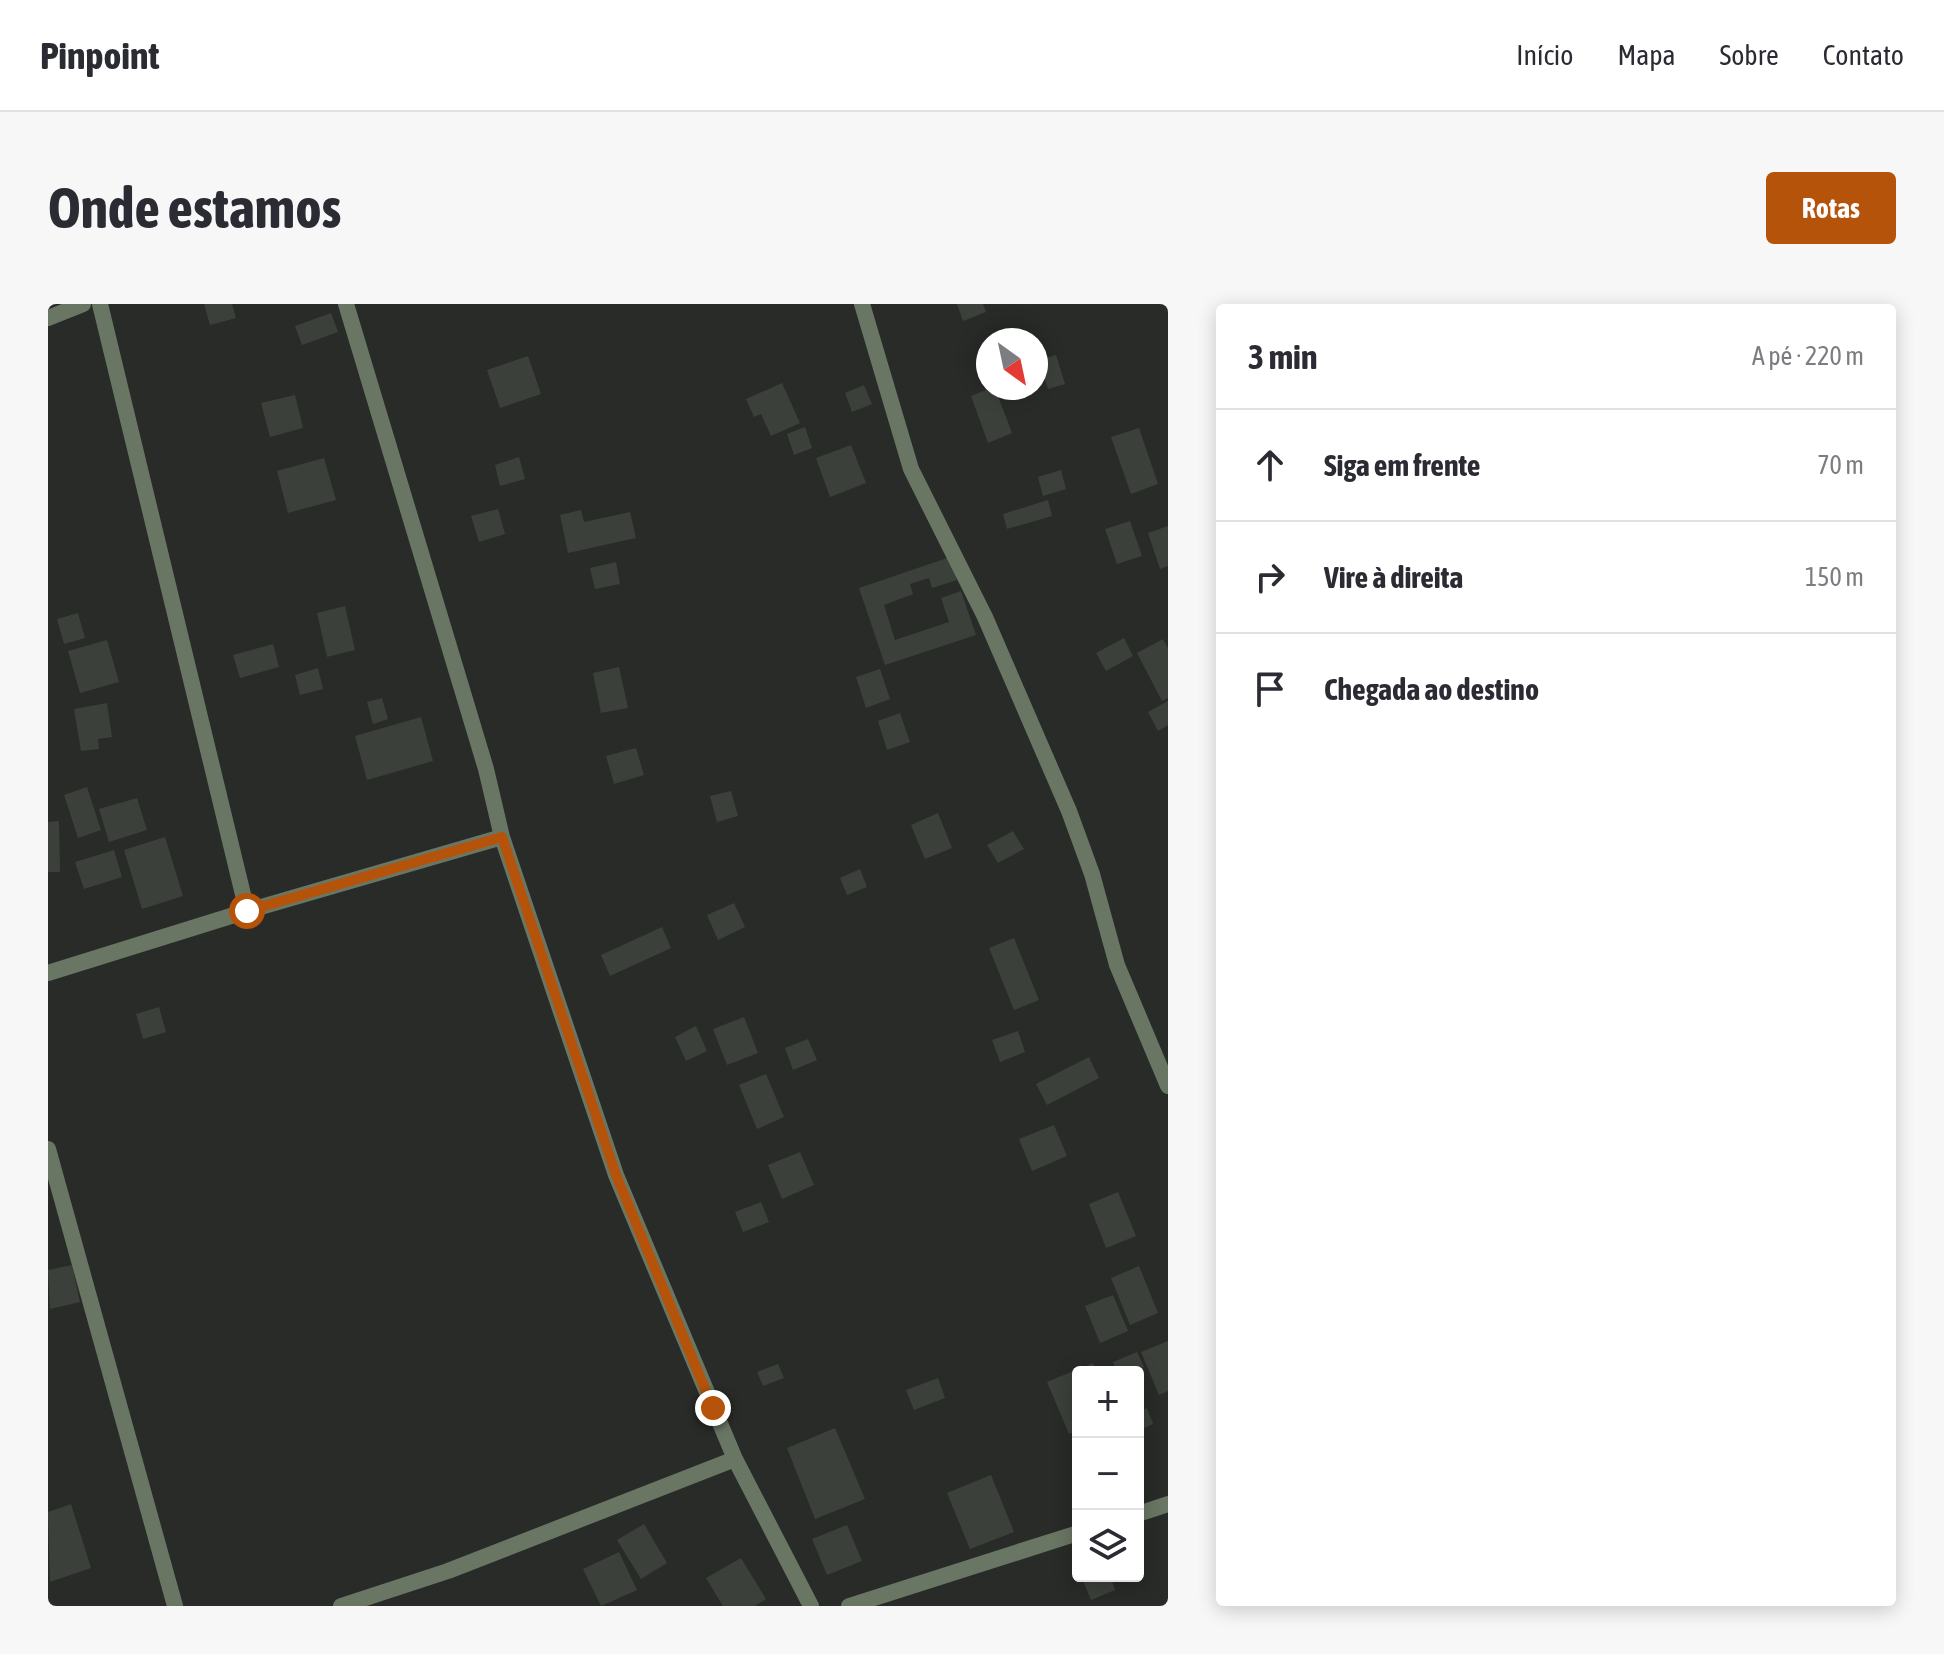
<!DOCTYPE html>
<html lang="pt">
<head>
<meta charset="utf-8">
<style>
  :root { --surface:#fff; --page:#f7f7f7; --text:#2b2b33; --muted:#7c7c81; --line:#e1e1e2; --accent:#b45309 }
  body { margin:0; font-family:"Asap Condensed",sans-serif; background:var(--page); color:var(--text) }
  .controls { position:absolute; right:24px; bottom:24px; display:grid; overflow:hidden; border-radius:8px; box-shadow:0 4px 20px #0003 }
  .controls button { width:72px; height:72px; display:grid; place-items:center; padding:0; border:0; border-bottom:2px solid var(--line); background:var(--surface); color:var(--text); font:40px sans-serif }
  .compass { position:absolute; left:928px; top:24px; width:72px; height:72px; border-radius:50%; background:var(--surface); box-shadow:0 4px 20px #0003; rotate:147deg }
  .stop { position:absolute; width:24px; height:24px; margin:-18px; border:6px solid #b45309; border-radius:50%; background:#fff }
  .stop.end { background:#b45309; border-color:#fff; box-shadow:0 2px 8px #0008 }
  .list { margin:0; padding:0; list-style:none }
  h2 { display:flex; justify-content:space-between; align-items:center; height:104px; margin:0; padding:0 32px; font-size:34px }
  h2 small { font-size:26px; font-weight:400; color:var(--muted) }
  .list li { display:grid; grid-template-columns:52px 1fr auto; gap:24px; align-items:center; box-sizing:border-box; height:112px; padding:0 32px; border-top:2px solid var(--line) }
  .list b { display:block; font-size:30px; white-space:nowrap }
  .list em { font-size:26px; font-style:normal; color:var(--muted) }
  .icon { flex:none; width:44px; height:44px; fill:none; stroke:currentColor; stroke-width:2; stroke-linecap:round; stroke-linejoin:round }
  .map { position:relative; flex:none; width:1120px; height:1302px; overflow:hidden; border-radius:8px }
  header { display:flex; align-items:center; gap:48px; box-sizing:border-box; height:112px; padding:0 40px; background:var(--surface); border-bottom:2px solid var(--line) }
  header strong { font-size:38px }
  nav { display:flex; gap:44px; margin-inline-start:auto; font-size:28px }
  .intro { display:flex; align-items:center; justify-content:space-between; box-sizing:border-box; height:192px; padding:0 48px }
  h1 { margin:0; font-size:56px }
  .button { padding:20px 36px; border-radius:8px; background:var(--accent); color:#fff; font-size:28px; font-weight:700 }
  main { display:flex; gap:48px; padding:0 48px }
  aside { flex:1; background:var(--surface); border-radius:8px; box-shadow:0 4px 20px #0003 }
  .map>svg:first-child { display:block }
  .building { fill:#3c403b }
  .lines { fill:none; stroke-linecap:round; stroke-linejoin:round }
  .street { stroke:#6a7664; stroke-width:16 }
  .route { stroke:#b45309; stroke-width:10 }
</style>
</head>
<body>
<header>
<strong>Pinpoint</strong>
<nav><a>Início</a><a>Mapa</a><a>Sobre</a><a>Contato</a></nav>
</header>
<div class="intro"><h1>Onde estamos</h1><a class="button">Rotas</a></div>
<main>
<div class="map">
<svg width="1120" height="1302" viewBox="0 0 1120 1302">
  <rect width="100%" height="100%" fill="#282b27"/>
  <path class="building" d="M156 0H184L188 14 162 21Z
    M909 0H935L938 8 915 17Z
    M283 9 290 28 254 41 247 22Z
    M1008 51 1017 80 1000 85 991 56Z
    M480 52 493 90 452 104 439 66Z
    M734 79 752 119 723 132 713 110 706 113 698 95Z
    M816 81 824 100 804 108 797 89Z
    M943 84H947L964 129 940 139 923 92Z
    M247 91 255 124 222 133 213 99Z
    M757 123 764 144 746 151 739 130Z
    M1091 124 1110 180 1083 190 1063 133Z
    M803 141 818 179 782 193 768 154Z
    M471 153 477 175 452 182 447 161Z
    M276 154 288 196 240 209 229 167Z
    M1013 166 1018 185 995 192 990 173Z
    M1000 196 1004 212 959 225 955 210Z
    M450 205 457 230 431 238 423 212Z
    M533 206 536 218 582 208 588 234 520 249 512 211Z
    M1082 217 1094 252 1069 260 1057 225Z
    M1120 222V262L1112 265 1100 229Z
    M902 253 909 276 884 284 881 274 862 280 865 290 836 301 847 336 901 318 893 294 913 287 928 331 837 361 811 284Z
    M568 258 572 280 547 285 542 264Z
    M297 302 307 346 279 353 269 309Z
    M30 309 37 334 16 340 9 315Z
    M1076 334 1085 352 1058 367 1048 349Z
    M1115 335 1120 344V394L1114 397 1089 349Z
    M59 336 71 378 32 389 20 347Z
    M225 340 231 363 192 374 185 351Z
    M571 363 580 404 553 409 545 369Z
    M270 364 275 385 252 391 247 371Z
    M832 365 842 395 818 404 808 373Z
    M334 394 340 415 325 420 319 398Z
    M1120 397V421L1110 427 1100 408Z
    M59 399 64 433 50 435 51 445 33 447 26 405Z
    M852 409 862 438 839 446 830 417Z
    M373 413 385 457 319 476 307 432Z
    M588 444 596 471 566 480 558 452Z
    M39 483 53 526 30 534 16 491Z
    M683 487 690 512 669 518 662 492Z
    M89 494 99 526 61 538 51 505Z
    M890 509 904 544 877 555 863 521Z
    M11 517 12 568H0V518Z
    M965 527 976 545 950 559 939 541Z
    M117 533 135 592 94 605 76 546Z
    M66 546 74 573 36 585 27 558Z
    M812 565 819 583 799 591 792 574Z
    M686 599 697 623 670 636 659 611Z
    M614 623 623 644 562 672 553 651Z
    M966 634 991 696 966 706 941 644Z
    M111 703 118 728 95 735 88 710Z
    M696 713 710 749 679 761 665 725Z
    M648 722 659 747 638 757 627 733Z
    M970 727 977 748 952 758 944 736Z
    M760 735 769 756 745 766 737 744Z
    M1041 753 1051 774 999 801 988 780Z
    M718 770 736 813 709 825 691 781Z
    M1006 821 1019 852 984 867 971 835Z
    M752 848 766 881 734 895 720 861Z
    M1070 888 1088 932 1058 944 1041 900Z
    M713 898 721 918 695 928 687 908Z
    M24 961 32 998 2 1005 0 966Z
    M1091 962 1110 1009 1082 1021 1063 974Z
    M1065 991 1080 1027 1052 1039 1037 1002Z
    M1120 1037V1087L1111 1091 1093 1048Z
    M1089 1048 1096 1063 1084 1068H1069L1065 1058Z
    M1045 1059 1049 1068H1030V1126L1021 1130 999 1078Z
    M730 1060 736 1074 715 1082 709 1068Z
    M890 1074 897 1094 866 1106 858 1086Z
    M1099 1104 1105 1120 1090 1127V1108Z
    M787 1124 817 1195 767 1215 739 1144Z
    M943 1171 966 1228 922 1245 899 1189Z
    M23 1200 43 1264 2 1278 0 1208Z
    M596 1220 619 1259 593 1275 569 1236Z
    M799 1221 814 1257 779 1271 764 1235Z
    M571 1248 589 1286 553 1302 535 1265Z
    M693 1254 718 1295 707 1302H675L658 1274Z
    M1033 1272H1062L1067 1286 1043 1296Z"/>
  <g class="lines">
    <path class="street" d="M52 0 199 607
      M298 0 438 465 454 533 568 871 687 1155 763 1302
      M814 0 863 165 937 313 1021 507 1044 570 1069 661 1120 782
      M0 14 35 0
      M0 669 199 607 454 533
      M0 845 127 1302
      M1090 1210 1120 1200
      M293 1302 400 1267 687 1155
      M801 1302 1030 1229"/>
  </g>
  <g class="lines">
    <path class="route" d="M199 607 454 533 568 871 665 1104"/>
  </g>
</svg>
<div class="controls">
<button>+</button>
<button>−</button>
<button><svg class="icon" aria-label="layers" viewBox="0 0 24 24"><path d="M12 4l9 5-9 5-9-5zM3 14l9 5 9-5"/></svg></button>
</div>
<svg class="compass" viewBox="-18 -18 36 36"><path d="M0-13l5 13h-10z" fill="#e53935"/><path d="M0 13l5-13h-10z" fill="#7c7c81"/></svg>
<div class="stop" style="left:199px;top:607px"></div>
<div class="stop end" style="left:665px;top:1104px"></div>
</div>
<aside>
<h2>3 min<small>A pé · 220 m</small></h2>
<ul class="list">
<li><svg class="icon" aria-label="ahead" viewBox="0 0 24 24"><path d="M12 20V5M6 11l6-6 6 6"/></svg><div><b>Siga em frente</b></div><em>70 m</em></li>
<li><svg class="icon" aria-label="right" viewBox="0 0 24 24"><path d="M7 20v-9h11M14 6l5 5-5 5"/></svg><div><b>Vire à direita</b></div><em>150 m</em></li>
<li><svg class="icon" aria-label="arrive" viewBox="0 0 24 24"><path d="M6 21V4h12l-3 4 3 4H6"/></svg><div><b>Chegada ao destino</b></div></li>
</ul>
</aside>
</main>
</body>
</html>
